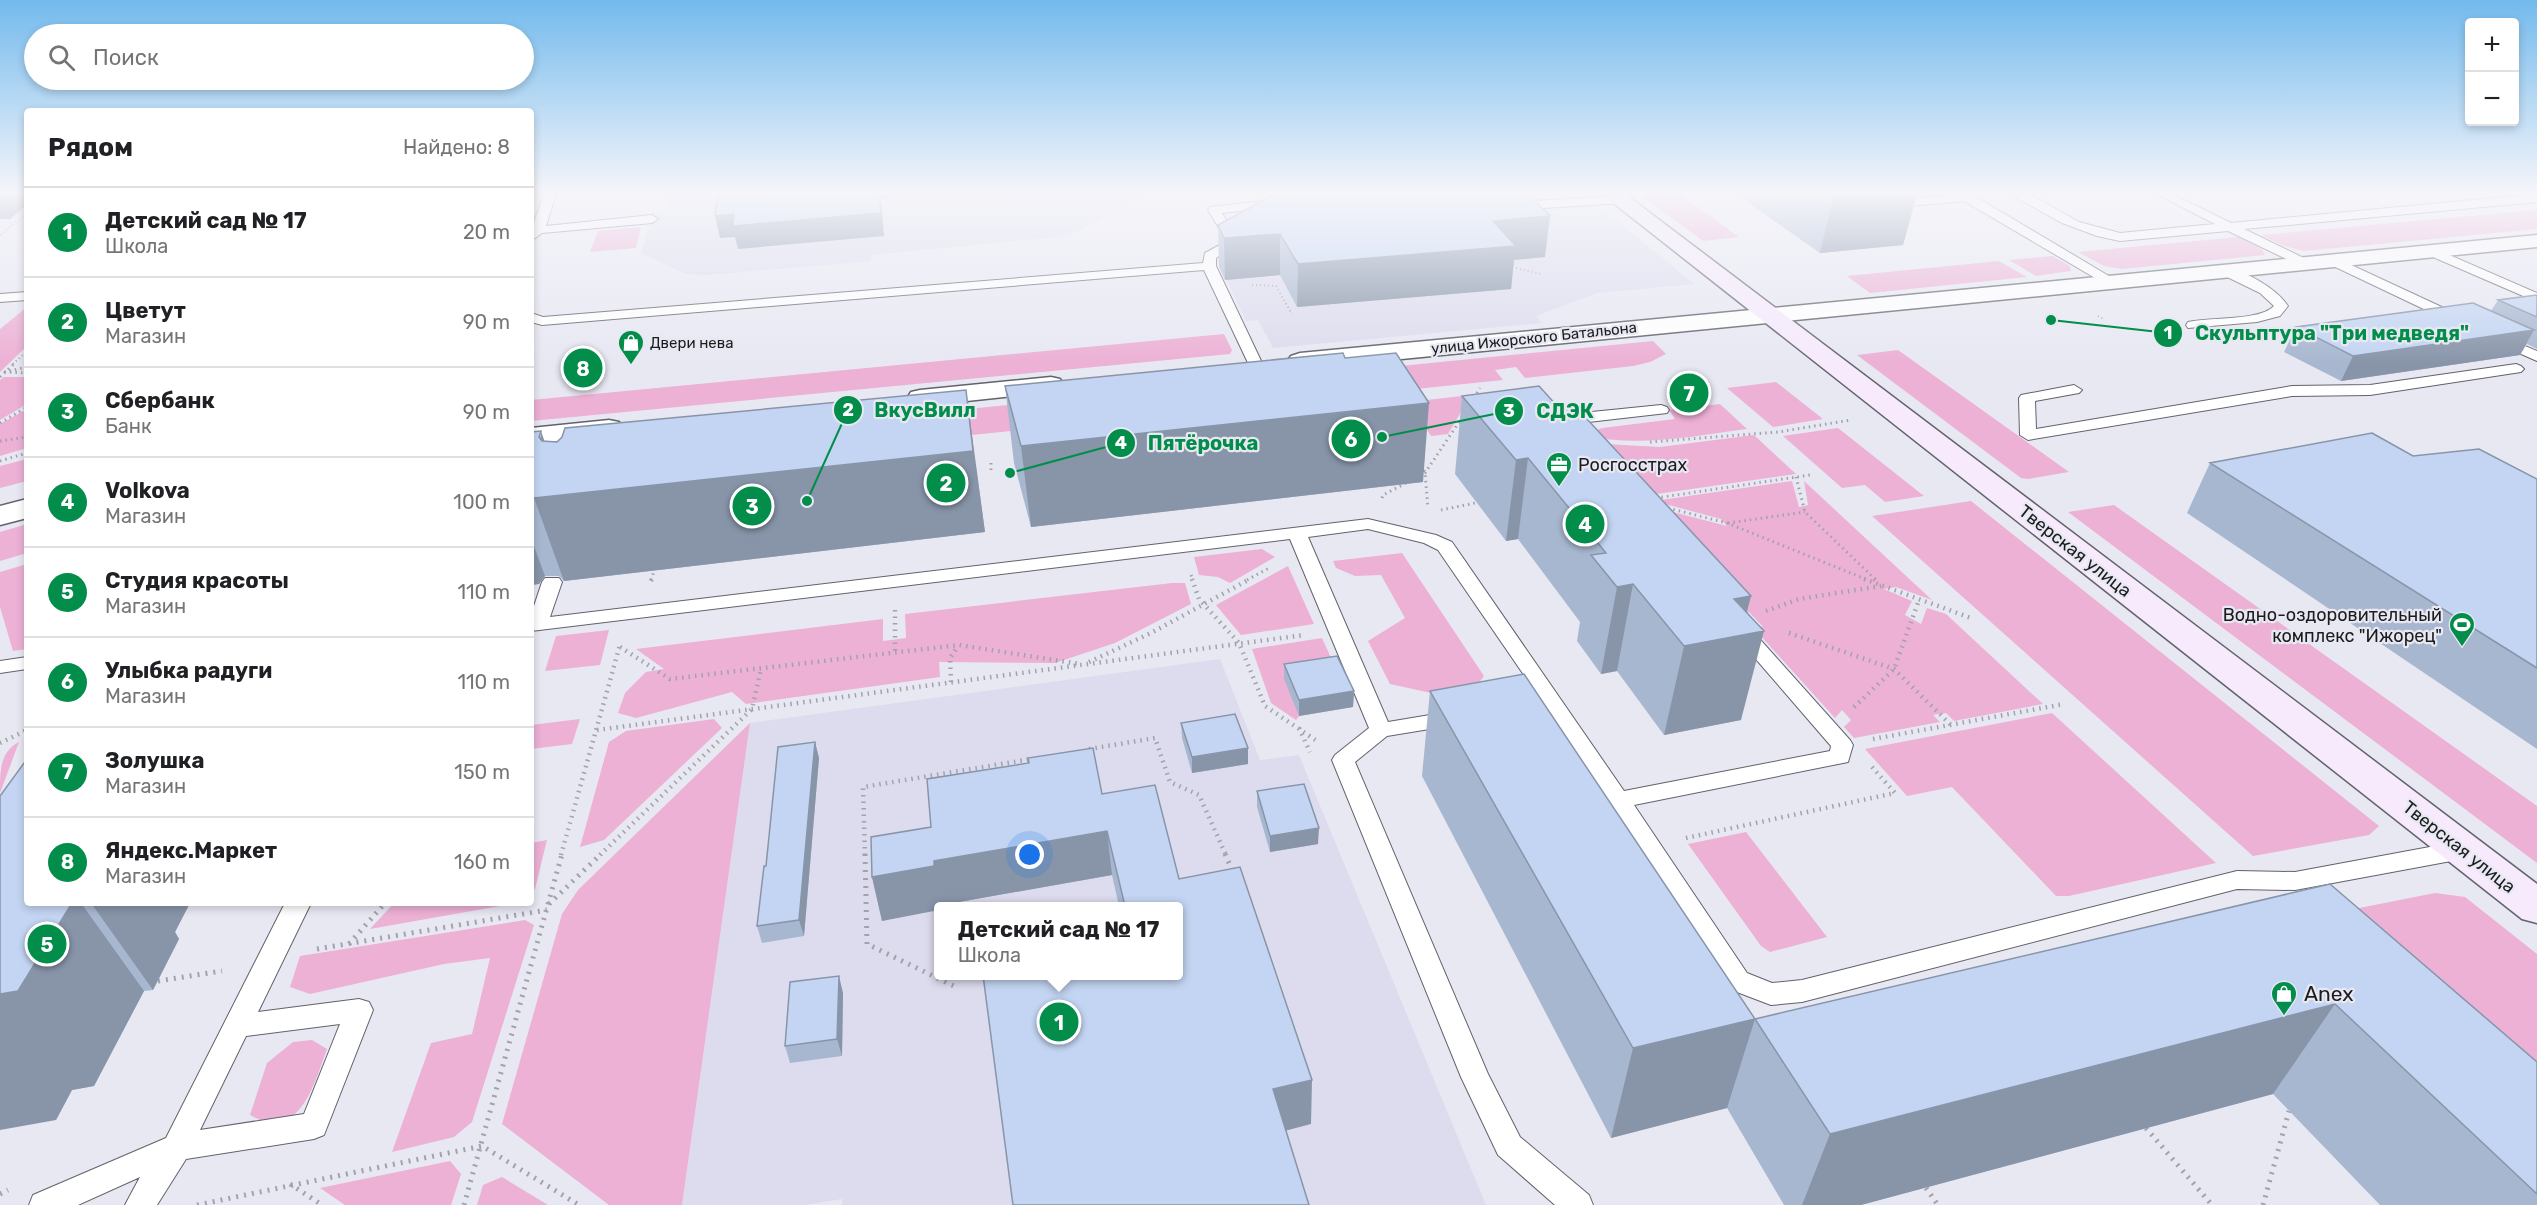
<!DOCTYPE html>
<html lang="ru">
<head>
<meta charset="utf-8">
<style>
  :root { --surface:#fff; --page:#f6f6f6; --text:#202124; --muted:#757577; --line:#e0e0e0; --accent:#028d4b }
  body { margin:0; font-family:Rubik,sans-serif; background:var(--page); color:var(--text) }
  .controls { position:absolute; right:18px; top:18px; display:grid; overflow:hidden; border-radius:6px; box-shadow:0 3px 9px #0003 }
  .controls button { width:54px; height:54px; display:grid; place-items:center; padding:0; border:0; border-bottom:2px solid var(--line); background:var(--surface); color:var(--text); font:30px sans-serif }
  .you { position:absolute; left:1030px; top:855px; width:21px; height:21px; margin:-15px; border:4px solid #fff; border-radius:50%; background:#1a73e8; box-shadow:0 0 0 9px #1a73e833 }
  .badge { display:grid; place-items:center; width:39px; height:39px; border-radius:50%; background:var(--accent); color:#fff; font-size:20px; font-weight:700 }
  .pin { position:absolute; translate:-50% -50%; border:3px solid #fff; box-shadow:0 2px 6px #0006 }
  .popup { position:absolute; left:934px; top:902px; width:249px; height:78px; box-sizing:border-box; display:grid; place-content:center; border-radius:6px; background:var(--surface); filter:drop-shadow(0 2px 4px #0005); font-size:20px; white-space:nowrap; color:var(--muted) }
  .popup b { font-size:22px; color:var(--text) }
  .popup::after { content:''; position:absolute; left:50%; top:100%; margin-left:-12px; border:12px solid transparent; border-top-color:var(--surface) }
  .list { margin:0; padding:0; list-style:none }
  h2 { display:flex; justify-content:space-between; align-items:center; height:78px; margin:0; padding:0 24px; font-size:26px }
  h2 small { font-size:20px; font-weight:400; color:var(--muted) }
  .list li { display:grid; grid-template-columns:39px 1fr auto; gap:18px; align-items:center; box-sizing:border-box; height:90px; padding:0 24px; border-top:2px solid var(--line) }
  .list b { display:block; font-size:22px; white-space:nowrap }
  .list p { margin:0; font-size:20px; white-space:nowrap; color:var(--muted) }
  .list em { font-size:20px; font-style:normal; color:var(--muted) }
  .icon { flex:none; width:33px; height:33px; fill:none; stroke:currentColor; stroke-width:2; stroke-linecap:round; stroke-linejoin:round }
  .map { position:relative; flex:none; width:2537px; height:1205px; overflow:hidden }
  .search { position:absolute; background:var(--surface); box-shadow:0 3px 9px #0003; left:24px; top:24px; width:510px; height:66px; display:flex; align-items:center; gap:15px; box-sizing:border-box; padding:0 21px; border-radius:33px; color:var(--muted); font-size:22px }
  .panel { position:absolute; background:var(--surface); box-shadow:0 3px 9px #0003; left:24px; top:108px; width:510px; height:798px; border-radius:6px }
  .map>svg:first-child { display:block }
  .built { fill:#dddcee; fill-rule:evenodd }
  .green { fill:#ecb1d5 }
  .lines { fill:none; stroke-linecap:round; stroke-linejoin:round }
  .lane-casing { stroke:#62626b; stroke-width:2 }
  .street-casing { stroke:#62626b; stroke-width:3 }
  .secondary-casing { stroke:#62626b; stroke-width:3 }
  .path-far3 { stroke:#a2a2ab; stroke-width:2; stroke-dasharray:1 3; stroke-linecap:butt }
  .path-far2 { stroke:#a2a2ab; stroke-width:3; stroke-dasharray:1.5 4; stroke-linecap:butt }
  .path-far1 { stroke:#a2a2ab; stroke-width:4.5; stroke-dasharray:1.5 5; stroke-linecap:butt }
  .path { stroke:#a2a2ab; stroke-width:5; stroke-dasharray:2 6; stroke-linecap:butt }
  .lane { fill:#fff; fill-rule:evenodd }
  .street { fill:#fff; fill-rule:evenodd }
  .secondary { fill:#f6eafc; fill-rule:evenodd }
  .wall { fill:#a8b7d0 }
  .shaded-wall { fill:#8895a9 }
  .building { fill:#c3d5f2; stroke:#8895a9; stroke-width:1.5 }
  .labels { text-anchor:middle; stroke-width:4.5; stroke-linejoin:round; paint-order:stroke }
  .far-street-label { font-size:15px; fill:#1c1c1f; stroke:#e8e8f3 }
  .far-poi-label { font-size:15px; fill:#1c1c1f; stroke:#e8e8f3; text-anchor:start }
  .poi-label { font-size:18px; fill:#1c1c1f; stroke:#e8e8f3; text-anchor:start }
  .street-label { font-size:18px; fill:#1c1c1f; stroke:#e8e8f3 }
  .near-poi-label { font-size:21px; fill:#1c1c1f; stroke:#e8e8f3; text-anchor:start }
  .leader { fill:none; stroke:#028d4b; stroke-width:2 }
  .callout-dot { fill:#028d4b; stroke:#e8e8f3; stroke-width:2 }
  .mark-label { font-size:18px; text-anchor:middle; font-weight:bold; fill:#fff }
  .callout-label { font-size:20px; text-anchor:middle; font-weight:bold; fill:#028d4b; stroke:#e8e8f3; stroke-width:4.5; stroke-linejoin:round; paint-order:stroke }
</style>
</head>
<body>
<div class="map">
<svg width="2537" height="1205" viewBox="0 0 2537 1205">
  <rect width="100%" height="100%" fill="#e8e8f3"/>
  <path class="built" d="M670 194H1148L1068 236 871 255V261L706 275 686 274 641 253 653 211 667 208Z
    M1598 205 1694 284 1597 293 1536 316 1542 323 1273 348 1258 320 1246 321 1217 260 1255 235Z
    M1220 659 1260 760 1299 755 1486 1205H842V1199L805 1205H682L750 723ZM939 906H1179V976H939Z"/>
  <path class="green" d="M1639 194H1679L1739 237 1703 241Z
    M2537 210V229L2304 251 2284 246 2261 235Z
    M641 227 636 248 590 252 598 231Z
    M2238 237 2262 249 2265 255 2122 269 2104 266 2078 252Z
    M2053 256 2070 266 2071 271 2036 276 2009 260Z
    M1999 261 2027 277 1870 293 1847 276Z
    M27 307V346L0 372V329Z
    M1224 334 1232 350 1230 354 531 421V400Z
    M1653 341 1666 354 1650 362 1633 366 1525 378 1516 367 1495 370 1503 380 614 472 634 442Z
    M1898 350 2069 472 2028 479 2021 478 1857 355Z
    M4 377H27V404L0 420V380Z
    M1776 382 1823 419 1773 427 1727 388Z
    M1471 395 1448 434 1431 436 1409 402Z
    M1720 404 1747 429C1694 436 1637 448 1584 435L1602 428 1675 419 1669 410Z
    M27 409V448L0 456V424Z
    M1838 428 1924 496 1885 502 1865 485 1842 488 1783 436Z
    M1754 435 1796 474 1636 497 1587 443 1660 447Z
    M27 459V481L0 488V466Z
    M1792 481 1799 507 1808 505 1804 481 1932 600 1896 587 1884 589 1912 601 1905 615 1921 624 1927 608 1946 614 2043 704 1954 721 1946 713 1933 715 1940 722 1854 738 1844 727 1851 720 1842 710 1835 718 1749 623 1763 627 1749 612 1741 615 1642 504 1727 526 1721 519 1654 501Z
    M1971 501 2379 826 2369 835 2253 856 1872 516Z
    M2114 505 2537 806V863L2068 512Z
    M27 524V553L0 561V532Z
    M1262 549 1275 557 1230 583 1218 577 1199 575 1194 557Z
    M1402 553 1484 676 1475 688 1431 693 1390 684 1368 641 1405 618 1381 575 1355 576 1336 568 1333 561Z
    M27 564V649L13 651 0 607V572Z
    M1288 566 1314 624 1241 635 1216 605Z
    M1172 583H1185L1191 604 1115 643 1055 663 939 662 940 677 746 704 732 692 636 718 618 713 625 693 646 672 664 669 636 649 883 619V641L906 638 905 614Z
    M609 630 600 665 545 671 556 636Z
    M1322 638 1337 671 1296 720 1271 703 1252 649Z
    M2052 713 2216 863 2069 896H2056L1952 787 1907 796 1865 749Z
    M580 719 572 744 531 749V725Z
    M714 719 722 728 604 840 580 847 609 742 626 731Z
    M750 723 682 1205H609L502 1124 562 914 578 890Z
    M19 742 0 793C0 770 0 752 19 742Z
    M1746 832 1827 937 1770 952 1761 946 1688 844Z
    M547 840 535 889 531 892V843Z
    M2435 893 2465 897 2537 954V1111L2319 916Z
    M394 903H517L370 929Z
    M525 920 534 925 472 1122 454 1137 392 1152 431 1043 472 1034 490 958 444 964 310 994 290 987 300 956Z
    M312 1040 327 1049C317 1075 305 1128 268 1122 262 1122 256 1118 250 1115L267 1063 293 1042Z
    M450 1161 461 1174 451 1205H345L320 1188Z
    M502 1177 548 1205H477L483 1185Z"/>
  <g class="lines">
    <defs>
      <path id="lane" d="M544 194H556L546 226 652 215 658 219 652 223 542 233 531 241V230Z
        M1839 194H1853L1867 202 1971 194 2119 282 2112 286 2107 285 1964 201 1865 210Z
        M2010 194 2031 195 2079 222 2120 233 2215 224 2157 194H2172L2231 223 2537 194V202L2244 229 2310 261 2312 264 2310 267 2305 268 2228 231 2120 241 2097 236 2062 223Z
        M1619 196 1623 197V203L1514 210 1508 206 1514 202Z
        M1275 200 1279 201V207L1222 213 1236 236 1242 234 1248 238 1216 258V266L1263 365 1256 369 1249 365 1204 270 542 325 531 322V313L543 317 1203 263 1205 253 1227 241 1208 210 1210 207Z
        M2431 247 2537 293V302L2426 254 2425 251 2426 248Z
        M2334 257 2461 316 2463 319 2461 322H2451L2329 264 2327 261Z
        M2226 267C2248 273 2275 287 2288 306L2280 316 2257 322 2188 328 2186 325 2188 322C2208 317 2261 321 2274 306L2260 293 2221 274 2219 271 2221 268Z
        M27 292V300L0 302V294Z
        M2499 335 2537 351V361L2494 342 2492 339 2494 336Z
        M2516 364 2521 366 2524 369 2521 372 2370 395 2292 396 2028 440 2020 435 2019 398 2021 395 2074 385 2082 390 2079 393 2035 401 2036 429 2292 386 2370 385Z
        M1661 405 1667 407 1669 410 1667 413 1562 425 1554 420 1562 415Z
        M1368 519 1436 535 1452 542 1624 791 1830 751 1831 746 1735 635 1732 631 1735 627H1749L1850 740 1853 745 1848 762 1634 805 1747 973 1772 983 1802 980 2237 871 2295 872 2462 841 2471 844 2474 850 2471 856 2462 859 2295 890 2237 889 1802 1002 1771 1005 1729 989 1546 707 1438 550 1424 543 1368 529 1308 537 1388 722 1454 711 1462 713 1465 718 1462 723 1454 725 1387 736 1355 762 1488 1074 1520 1137 1589 1195 1593 1205H1555L1498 1155 1461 1077 1332 760 1335 755 1369 728 1290 539 531 631V615L542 582 545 578H559L562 582 550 617Z
        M27 657V669L0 673V661Z
        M285 903H311L258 1012 359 999 369 1002 373 1010 324 1135 314 1139 186 1159 157 1205H125L140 1177 78 1205H29L33 1195 166 1138ZM340 1024 304 1114 200 1130 246 1036Z"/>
      <path id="street" d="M2537 235V247L1300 369 1291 366 1287 361 1291 356 1300 353Z
        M1051 377 1060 379 1064 385 1060 391 920 406 911 404 907 398 911 392 920 390Z
        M609 420 619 422 623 428 619 434 531 444V428Z
        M27 499V518L0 525V506Z"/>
      <path id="secondary" d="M1602 194H1625L2537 884V923L2522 919Z"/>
    </defs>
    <use href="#lane" class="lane-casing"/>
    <use href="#street" class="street-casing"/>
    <use href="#secondary" class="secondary-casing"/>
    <path class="path-far3" d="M0 235 27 213
      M1516 268 1541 274
      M1252 285 1276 286 1292 314
      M2098 316 2105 320
      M13 364 27 351"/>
    <path class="path-far2" d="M27 367 5 372 27 373
      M0 377 15 363
      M1474 398 1480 388
      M0 423 27 407
      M0 441 27 437
      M1650 442 1778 432 1851 420
      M0 461 27 453
      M991 463V472
      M1422 465 1425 473 1428 508
      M1420 476 1425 473 1461 419
      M1796 477 1805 512 1876 580
      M1382 498 1383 495 1408 482
      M1656 498 1810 475
      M1668 508 1727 523 1868 580
      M1441 510 1480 502
      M1728 523 1805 512
      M1191 575 1193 580
      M651 580 654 571
      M1247 580 1269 568"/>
    <path class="path-far1" d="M1192 579 1199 599 1239 643 1265 706 1317 741
      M1864 579 1971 618
      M1874 579 1879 583
      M651 581 652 579
      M895 610V653
      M1766 611 1799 599 1881 586
      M1789 633 1894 669 1951 725
      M620 647 670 679 959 645 1080 664
      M1089 662 1151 633 1250 579
      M951 682 950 658 958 646
      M1854 707 1894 669 1919 600
      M1299 728 1310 752
      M597 730 1304 635
      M1873 739 2064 704
      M0 743 27 730
      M1089 749 1155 738 1170 782 1199 795 1226 855
      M1686 838 1895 793 1872 767
      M561 855 620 645
      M600 855 752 709 761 669
      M865 855 863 787 1031 759"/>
    <path class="path" d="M865 854 867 944 956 987
      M1225 854 1233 872
      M549 904 601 854
      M349 944 385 903
      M317 949 547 910
      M158 981 222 971
      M2146 1128 2212 1205
      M290 1184 322 1205
      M1926 1188 1938 1205
      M0 1194 8 1190
      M197 1205 482 1146 579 1205
      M464 1205 562 854
      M2263 1205 2289 1111"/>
    <use href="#lane" class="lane"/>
    <use href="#street" class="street"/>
    <use href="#secondary" class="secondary"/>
  </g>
  <path class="wall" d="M1736 194H1917L1903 245 1820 253Z
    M1218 225 1545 257 1514 260 1511 289 1297 307 1280 275 1225 280 1219 267Z
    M2537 295V349L2527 344 2520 355 2341 381 2284 352 2296 327 2491 311 2498 300Z
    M1005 386 1423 482 1031 527 1014 463Z
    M1462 396 1747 613 1741 720 1664 735 1617 671 1601 674 1577 641 1580 622 1518 539 1506 541 1455 474Z
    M531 432 544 441 976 467 985 532 564 581 559 576H545L539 584 531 585Z
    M2413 456 2537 479V749L2187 513 2210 463Z
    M1284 664 1354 691 1353 707 1299 716 1284 679Z
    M1430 691 1755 1019 2330 884 2537 1062V1205H2380L2273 1094 1861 1205H1784L1727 1108 1611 1138 1422 776Z
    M1181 723 1248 748V764L1192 773 1182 738Z
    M815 742 819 758 804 936 762 943 757 926 766 866Z
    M1257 791 1318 844 1270 852 1257 807Z
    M1102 794 1179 879 1311 1124 1179 906H1119L1112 875 942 905 882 921 872 877 931 827Z
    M27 903H190L175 932 179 939 153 990 144 991 94 1086 72 1090 56 1120Z
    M843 993 842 1056 790 1063 785 1046Z"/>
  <path class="shaded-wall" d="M0 194H27V205L10 219H0Z
    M879 194H889L890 197 881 198 884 236 738 249 735 237 720 238 715 216Z
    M1834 194H1917L1903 245 1820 253Z
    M1550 216 1545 257 1514 260 1511 289 1297 307 1298 264 1493 221Z
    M1280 234V275L1225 280 1224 238Z
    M2534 330 2520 355 2341 381 2353 356Z
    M966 390 985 532 564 581 534 498 541 431 563 495Z
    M1429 403 1423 482 1031 527 1021 446Z
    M1528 458 1518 539 1506 541 1516 460Z
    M531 538 545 576 539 584 531 585Z
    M1633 584 1617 671 1601 674 1617 587Z
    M1751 596 1741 635 1764 631 1741 720 1664 735 1684 646 1734 599Z
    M1354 691 1353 707 1299 716V700Z
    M815 742 819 758 804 936 799 920Z
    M1248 748V764L1192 773V757Z
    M1319 828 1318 844 1270 852V836Z
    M1107 831 1112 875 942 905V906H939V910L882 921 872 877 934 861Z
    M72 903H81L144 991 94 1086 72 1090 56 1120 0 1130V994Z
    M91 903H190L175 932 179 939 153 990Z
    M839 976 843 993 842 1056 837 1039Z
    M2335 1004 2273 1094 1861 1205H1802L1830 1134Z
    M1755 1019 1727 1108 1611 1138 1633 1048Z
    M1312 1080 1311 1124 1273 1134V1089Z"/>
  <path class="building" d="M718 194H879L881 213 733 226 734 214 715 216Z
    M1292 194H1528L1550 216 1493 221 1516 246 1298 264 1280 234 1224 238 1218 225 1271 196Z
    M2537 295V317L2498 300Z
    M2473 303 2534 330 2353 356 2296 327Z
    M1343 353 1345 358 1396 353 1429 403 1021 446 1005 386Z
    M1539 386 1558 407 1574 405 1751 596 1734 599 1764 631 1684 646 1633 584 1617 587 1591 555 1606 553 1528 458 1516 460 1462 396Z
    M966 390 973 451 534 498 531 495V432L541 431 539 437 542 441 557 442 562 437 565 428Z
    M2372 433 2413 456 2479 449 2537 479V668L2210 463Z
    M1337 656 1354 691 1299 700 1284 664Z
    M1524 674 1755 1019 1633 1048 1430 691Z
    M1235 714 1248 748 1192 757 1181 723Z
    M815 742 799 920 757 926 764 866H766L778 747Z
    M1093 748 1102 794 1155 785 1179 879 1240 867 1312 1080 1273 1089 1309 1205H1013L983 975H1179V906H1125L1107 831 934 861V866L872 877 871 837 931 827 927 779 1029 763 1028 758Z
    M27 759V903H72L18 991 0 994V796Z
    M1304 784 1319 828 1270 836 1257 791Z
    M2330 884 2537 1062V1194L2335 1004 1830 1134 1755 1019Z
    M839 976 837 1039 785 1046 790 982Z"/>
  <linearGradient id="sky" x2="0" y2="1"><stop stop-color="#73baed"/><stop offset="0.53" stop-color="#f5f5fa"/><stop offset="1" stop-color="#f5f5fa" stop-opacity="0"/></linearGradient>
  <rect width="2537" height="363" fill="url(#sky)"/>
  <defs>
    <symbol id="shop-pin" viewBox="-11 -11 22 30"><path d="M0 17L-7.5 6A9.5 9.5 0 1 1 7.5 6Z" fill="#028d4b" stroke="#e8e8f3"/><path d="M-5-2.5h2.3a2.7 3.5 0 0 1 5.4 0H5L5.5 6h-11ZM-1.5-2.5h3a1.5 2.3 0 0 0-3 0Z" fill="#fff"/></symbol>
    <symbol id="office-pin" viewBox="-11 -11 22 30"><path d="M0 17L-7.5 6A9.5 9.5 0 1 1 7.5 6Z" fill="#028d4b" stroke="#e8e8f3"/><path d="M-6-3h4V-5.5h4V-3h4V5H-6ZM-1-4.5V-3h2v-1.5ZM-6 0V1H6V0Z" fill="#fff"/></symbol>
    <symbol id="stadium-pin" viewBox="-11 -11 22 30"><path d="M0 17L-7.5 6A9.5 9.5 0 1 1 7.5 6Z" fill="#028d4b" stroke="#e8e8f3"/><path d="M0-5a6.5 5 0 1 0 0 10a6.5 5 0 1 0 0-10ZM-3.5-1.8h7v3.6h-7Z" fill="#fff"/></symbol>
  </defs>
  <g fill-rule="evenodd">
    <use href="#shop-pin" x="616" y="328" width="30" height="40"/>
    <use href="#office-pin" x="1544" y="450" width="30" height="40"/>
    <use href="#stadium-pin" x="2447" y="610" width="30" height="40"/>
    <use href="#shop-pin" x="2269" y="979" width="30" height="40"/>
  </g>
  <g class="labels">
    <g class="far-street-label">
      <text transform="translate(1534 338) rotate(-6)" y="5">улица Ижорского Батальона</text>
    </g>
    <g class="far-poi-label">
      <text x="650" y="348">Двери нева</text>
    </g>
    <g class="poi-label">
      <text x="1578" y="471">Росгосстрах</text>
      <text x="2442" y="621" text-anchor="end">Водно-оздоровительный<tspan x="2442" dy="21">комплекс "Ижорец"</tspan></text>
    </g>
    <g class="street-label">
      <text transform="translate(2075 551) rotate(38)" y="6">Тверская улица</text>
      <text transform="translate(2459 847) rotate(38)" y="6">Тверская улица</text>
    </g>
    <g class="near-poi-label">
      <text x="2304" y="1001">Anex</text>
    </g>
  </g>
  <path class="leader" d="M2051 320L2168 333M807 501L848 410M1382 437L1509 411M1010 473L1121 443"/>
  <g class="callout-dot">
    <circle cx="2051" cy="320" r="6"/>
    <circle cx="807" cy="501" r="6"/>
    <circle cx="1382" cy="437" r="6"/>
    <circle cx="1010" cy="473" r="6"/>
    <circle cx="2168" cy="333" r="15"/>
    <circle cx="848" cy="410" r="15"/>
    <circle cx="1509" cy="411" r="15"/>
    <circle cx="1121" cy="443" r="15"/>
  </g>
  <g class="mark-label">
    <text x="2168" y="339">1</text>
    <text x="848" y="416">2</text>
    <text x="1509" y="417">3</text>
    <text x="1121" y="449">4</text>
  </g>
  <g class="callout-label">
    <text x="2332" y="340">Скульптура "Три медведя"</text>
    <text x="925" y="417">ВкусВилл</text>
    <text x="1565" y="418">СДЭК</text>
    <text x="1203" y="450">Пятёрочка</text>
  </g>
</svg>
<div class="controls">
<button>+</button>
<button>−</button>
</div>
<div class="you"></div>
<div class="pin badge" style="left:1059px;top:1022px">1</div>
<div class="popup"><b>Детский сад № 17</b>Школа</div>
<div class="pin badge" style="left:946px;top:483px">2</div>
<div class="pin badge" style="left:752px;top:506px">3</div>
<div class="pin badge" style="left:1585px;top:524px">4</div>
<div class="pin badge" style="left:47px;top:944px">5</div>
<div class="pin badge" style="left:1351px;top:439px">6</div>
<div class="pin badge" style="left:1689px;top:393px">7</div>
<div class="pin badge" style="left:583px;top:368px">8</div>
<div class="search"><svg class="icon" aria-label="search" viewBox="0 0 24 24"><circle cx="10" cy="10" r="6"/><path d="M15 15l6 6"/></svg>Поиск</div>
<section class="panel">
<h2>Рядом<small>Найдено: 8</small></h2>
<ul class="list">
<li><span class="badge">1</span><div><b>Детский сад № 17</b><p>Школа</p></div><em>20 m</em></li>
<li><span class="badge">2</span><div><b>Цветут</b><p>Магазин</p></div><em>90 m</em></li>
<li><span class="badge">3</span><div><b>Сбербанк</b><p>Банк</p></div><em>90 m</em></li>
<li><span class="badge">4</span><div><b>Volkova</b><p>Магазин</p></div><em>100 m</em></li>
<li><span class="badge">5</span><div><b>Студия красоты</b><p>Магазин</p></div><em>110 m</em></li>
<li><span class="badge">6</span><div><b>Улыбка радуги</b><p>Магазин</p></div><em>110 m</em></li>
<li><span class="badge">7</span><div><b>Золушка</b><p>Магазин</p></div><em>150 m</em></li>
<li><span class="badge">8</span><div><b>Яндекс.Маркет</b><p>Магазин</p></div><em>160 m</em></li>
</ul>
</section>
</div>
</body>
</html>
